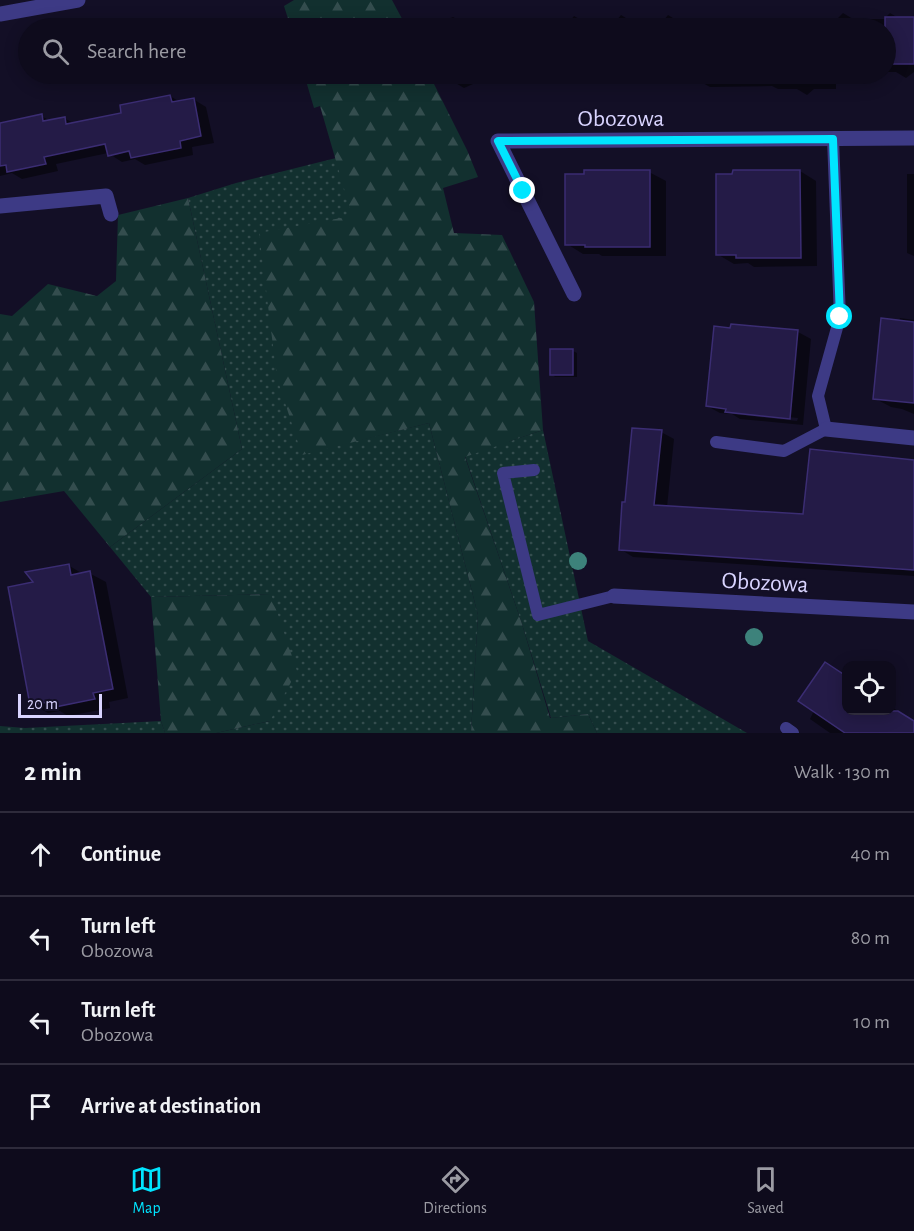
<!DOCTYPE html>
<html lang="en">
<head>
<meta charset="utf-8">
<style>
  :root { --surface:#0e0b1c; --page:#171425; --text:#f1f3f6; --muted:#9b9ba3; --line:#2e2b3b; --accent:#00e5ff }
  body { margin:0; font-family:"Alegreya Sans",sans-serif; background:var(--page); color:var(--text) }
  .controls { position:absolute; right:18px; bottom:18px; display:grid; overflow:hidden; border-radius:12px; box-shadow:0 3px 15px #0003 }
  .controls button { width:54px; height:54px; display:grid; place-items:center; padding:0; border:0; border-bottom:2px solid var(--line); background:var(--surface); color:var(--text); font:30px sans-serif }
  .scale { position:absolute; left:18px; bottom:15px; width:84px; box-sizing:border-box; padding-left:6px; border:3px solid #d9d4ff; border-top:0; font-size:16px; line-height:21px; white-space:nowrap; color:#d9d4ff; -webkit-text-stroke:4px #130f26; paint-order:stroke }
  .stop { position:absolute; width:18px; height:18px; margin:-14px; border:4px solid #00e5ff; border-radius:50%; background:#fff }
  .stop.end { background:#00e5ff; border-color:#fff; box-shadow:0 2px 6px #0008 }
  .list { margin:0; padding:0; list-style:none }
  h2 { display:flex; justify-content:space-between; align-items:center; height:78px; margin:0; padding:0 24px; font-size:26px }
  h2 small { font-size:20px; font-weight:400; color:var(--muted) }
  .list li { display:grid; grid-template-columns:39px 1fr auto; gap:18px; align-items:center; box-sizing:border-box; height:84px; padding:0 24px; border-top:2px solid var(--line) }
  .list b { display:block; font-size:22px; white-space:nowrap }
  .list p { margin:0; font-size:20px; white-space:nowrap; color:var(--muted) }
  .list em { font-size:20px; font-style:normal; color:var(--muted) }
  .icon { flex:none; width:33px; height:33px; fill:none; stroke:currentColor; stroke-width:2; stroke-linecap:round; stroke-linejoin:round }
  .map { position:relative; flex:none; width:914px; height:733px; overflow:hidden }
  .search { position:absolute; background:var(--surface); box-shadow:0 3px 15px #0003; left:18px; right:18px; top:18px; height:66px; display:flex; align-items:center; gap:15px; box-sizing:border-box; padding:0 21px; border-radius:33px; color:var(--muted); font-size:22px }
  .sheet { height:414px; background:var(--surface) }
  nav { display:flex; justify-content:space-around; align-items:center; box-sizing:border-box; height:84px; border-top:2px solid var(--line); background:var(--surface); font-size:16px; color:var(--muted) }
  nav a { display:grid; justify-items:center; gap:3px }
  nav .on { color:var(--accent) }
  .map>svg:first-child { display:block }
  .grass { fill:url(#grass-dots) }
  .forest { fill:url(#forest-firs) }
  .shadow { fill:#0007; fill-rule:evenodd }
  .building { fill:#241b47; stroke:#3b2d73; stroke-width:1.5 }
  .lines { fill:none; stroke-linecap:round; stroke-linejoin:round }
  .service { stroke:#3d3a85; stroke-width:12 }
  .minor { stroke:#3d3a85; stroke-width:15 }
  .tree { fill:#3d827b }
  .route { stroke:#00e5ff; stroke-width:8 }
  .labels { text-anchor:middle; stroke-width:4.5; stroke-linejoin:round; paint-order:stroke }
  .street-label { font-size:24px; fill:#d9d4ff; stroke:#130f26 }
</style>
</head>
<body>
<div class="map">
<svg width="914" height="733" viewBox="0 0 914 733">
  <defs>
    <pattern id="grass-dots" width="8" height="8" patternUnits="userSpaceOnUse" patternTransform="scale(1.5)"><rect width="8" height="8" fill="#12302f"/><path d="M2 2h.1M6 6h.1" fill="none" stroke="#344d4e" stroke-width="1.8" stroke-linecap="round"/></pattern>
    <pattern id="forest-firs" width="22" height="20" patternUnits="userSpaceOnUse" patternTransform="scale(1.5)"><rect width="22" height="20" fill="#12302f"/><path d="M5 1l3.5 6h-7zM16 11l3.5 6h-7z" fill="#344d4e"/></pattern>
  </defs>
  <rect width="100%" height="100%" fill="#130f26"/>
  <path class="grass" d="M336 158 353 216 302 454 429 423 478 615 471 733H216L270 721 271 594 151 597 110 547 242 449 188 198 236 183Z
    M543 430 588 641 747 733H597L588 714 551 718 522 624 465 456Z
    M161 721 165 733H0V726L25 728Z"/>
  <path class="forest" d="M294 0H392L407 28H291L284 6Z
    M304 74H429L467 150 478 177 443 188 454 233 502 235 534 302 543 430 465 457 522 624 550 718 588 714 597 733H471L478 615 429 423 302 455 277 378 259 233 352 216 320 106 314 108Z
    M188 198 242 449 110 547 64 491 0 502V314L12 316 48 284 97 296 116 281 118 215Z
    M271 594 297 671 270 721 216 733H165L161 721 151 597Z"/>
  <path class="shadow" d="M843 13 853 19H884L890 13 900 19H914V72L906 78 896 72H886V28H551V21L569 22 574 16 583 21H616L621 15 631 21H663L668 15 678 21 722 20 730 24 785 25 790 20 837 19Z
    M453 17 464 23H506L516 28H427Z
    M446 74H691L685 79 675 74H643L638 80 628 74 597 75 591 81 581 76H534V79L482 80 464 88 449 79Z
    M694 74H836V89H814L807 95 797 89H778L772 86 710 87 694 78Z
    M850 74H864L859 79Z
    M170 96 180 102 193 99 206 107 214 143 192 147 193 155 145 165 135 159 122 162 108 153 56 164 58 171 22 179 12 173 0 176V124L41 116 51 121 64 118 75 124 123 114Z
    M800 171 816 181 817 266 754 267 748 263 734 264 717 254Z
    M649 172 666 181V256H602L599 254H583L567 244Z
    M907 174H914V256L907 253Z
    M900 318 914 320V414L902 409 891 407 874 398Z
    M798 332 811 339 803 425 740 419 732 414 720 413 707 406ZM726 411 798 418 797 421 733 414Z
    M573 351 577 353V377H555L552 374Z
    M661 432 674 439 667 507 804 516 914 461V576L633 557 620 549 626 504Z
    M68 565 83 574 89 573 106 582 128 698 109 702 110 708 68 716 60 711 48 713 32 704 36 583Z
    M834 669 846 677V710H892V707L914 722V733H830L810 719Z"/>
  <path class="building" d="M885 17H914V64H885Z
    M170 95 172 102 194 98 201 136 180 141 181 148 131 158 129 151 108 156 105 144 44 157 46 164 7 172 6 165 0 166V123L42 114 43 121 65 117 66 124 121 113 120 105Z
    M584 170H650V247H585V245H565V174H584Z
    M733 170H800L801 258H736V255H716V174H732Z
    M881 318 914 322V403L873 399Z
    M731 324 798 330 790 419 725 412 726 409 706 406 714 326 730 328Z
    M550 349H573V375H550Z
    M632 428 662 430 654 505 803 514 810 449 914 460V570L619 550 622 502H625Z
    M69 564 71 575 90 571 113 689 93 693 95 699 50 708 49 702 30 705 8 587 33 582 25 572Z
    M825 662 846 676V711H898L914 721V733H845L798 701Z"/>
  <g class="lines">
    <path class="service" d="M716 442 784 451 826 429 818 396 840 317 833 139
      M534 470 503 473 538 615 614 596
      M786 728 793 733"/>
    <path class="minor" d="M0 14 78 0
      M0 206 106 196 111 214
      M574 294 498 141 914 138
      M826 429 914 438
      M614 596 914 612"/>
  </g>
  <g class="tree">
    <circle cx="578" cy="561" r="9"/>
    <circle cx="754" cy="637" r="9"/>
  </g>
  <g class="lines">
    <path class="route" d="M523 191 498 141 833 139 840 317"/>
  </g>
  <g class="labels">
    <g class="street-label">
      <text x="621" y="126">Obozowa</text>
      <text transform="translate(765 582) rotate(3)" y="8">Obozowa</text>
    </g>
  </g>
</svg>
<div class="controls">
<button><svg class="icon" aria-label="locate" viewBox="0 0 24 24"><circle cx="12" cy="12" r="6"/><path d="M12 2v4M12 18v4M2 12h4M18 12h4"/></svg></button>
</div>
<div class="scale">20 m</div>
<div class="stop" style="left:840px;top:317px"></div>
<div class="stop end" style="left:523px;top:191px"></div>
<div class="search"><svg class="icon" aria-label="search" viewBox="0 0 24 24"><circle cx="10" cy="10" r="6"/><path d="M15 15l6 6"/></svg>Search here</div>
</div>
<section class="sheet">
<h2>2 min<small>Walk · 130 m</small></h2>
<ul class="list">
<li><svg class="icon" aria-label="ahead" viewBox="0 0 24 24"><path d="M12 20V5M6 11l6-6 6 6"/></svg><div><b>Continue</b></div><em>40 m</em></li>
<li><svg class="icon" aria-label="left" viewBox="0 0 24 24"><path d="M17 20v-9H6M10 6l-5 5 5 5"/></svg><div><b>Turn left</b><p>Obozowa</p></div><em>80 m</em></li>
<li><svg class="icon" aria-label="left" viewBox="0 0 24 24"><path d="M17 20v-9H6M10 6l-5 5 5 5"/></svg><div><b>Turn left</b><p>Obozowa</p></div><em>10 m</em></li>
<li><svg class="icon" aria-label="arrive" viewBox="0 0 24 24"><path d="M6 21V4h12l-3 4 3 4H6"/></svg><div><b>Arrive at destination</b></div></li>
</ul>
</section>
<nav>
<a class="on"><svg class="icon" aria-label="map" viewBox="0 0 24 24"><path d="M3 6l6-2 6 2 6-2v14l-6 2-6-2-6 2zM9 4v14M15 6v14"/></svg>Map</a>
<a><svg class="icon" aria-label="directions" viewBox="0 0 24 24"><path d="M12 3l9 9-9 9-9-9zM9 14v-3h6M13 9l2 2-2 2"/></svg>Directions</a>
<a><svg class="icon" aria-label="saved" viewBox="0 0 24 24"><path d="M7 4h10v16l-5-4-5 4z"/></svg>Saved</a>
</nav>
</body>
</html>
